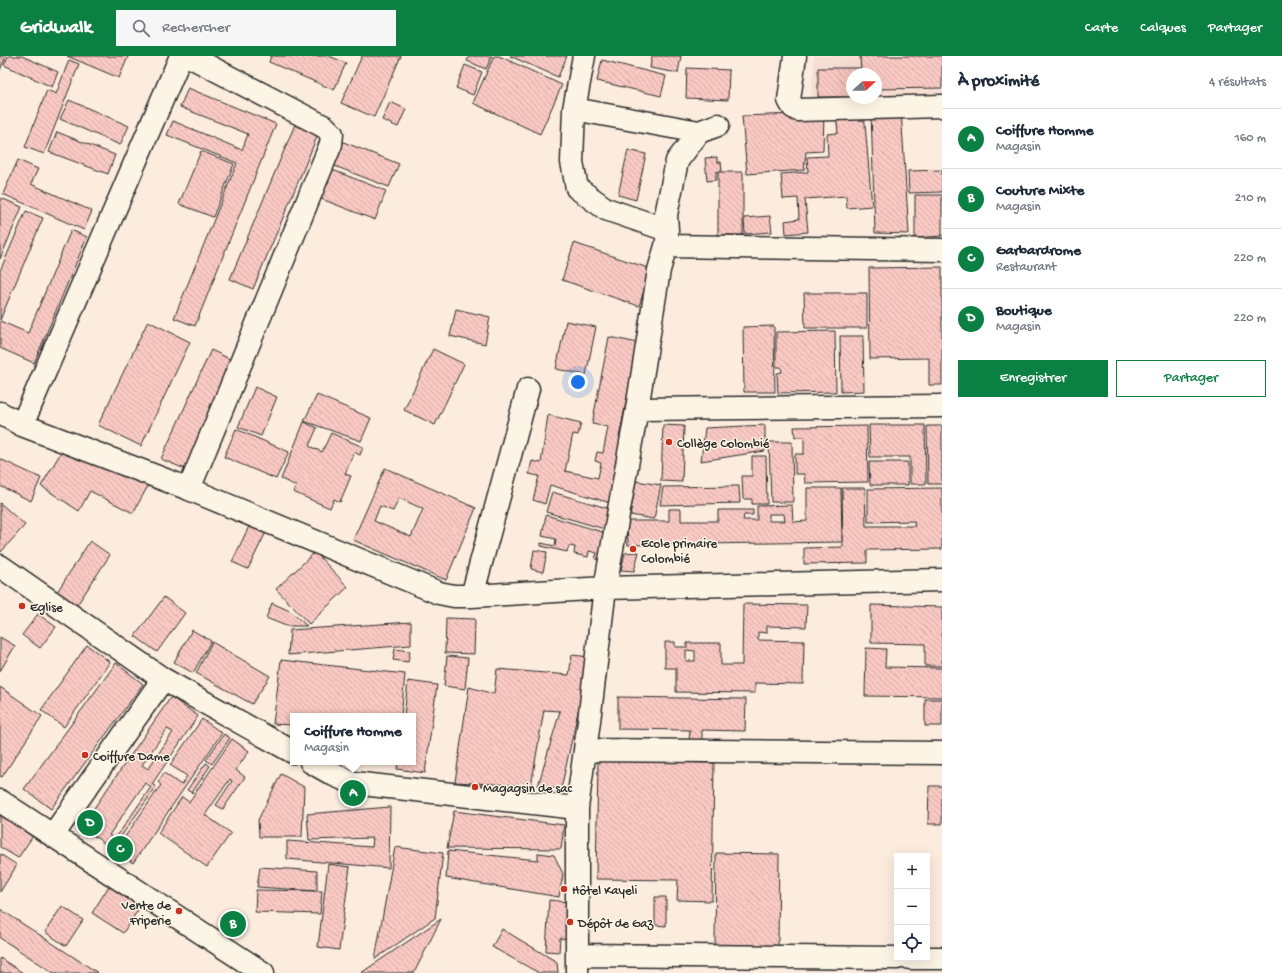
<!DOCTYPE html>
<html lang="fr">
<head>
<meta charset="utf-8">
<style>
  :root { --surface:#fff; --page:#f6f6f7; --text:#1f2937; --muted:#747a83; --line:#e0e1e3; --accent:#0b8043 }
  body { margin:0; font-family:"Gochi Hand",sans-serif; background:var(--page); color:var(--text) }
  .controls { position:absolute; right:12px; bottom:12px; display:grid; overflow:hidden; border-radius:0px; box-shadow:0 4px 16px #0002 }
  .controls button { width:36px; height:36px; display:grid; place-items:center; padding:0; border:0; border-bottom:1px solid var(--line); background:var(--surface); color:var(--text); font:20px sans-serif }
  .compass { position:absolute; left:846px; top:12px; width:36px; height:36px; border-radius:50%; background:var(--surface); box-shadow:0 4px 16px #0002; rotate:68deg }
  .you { position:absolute; left:578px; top:326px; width:14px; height:14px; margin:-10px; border:3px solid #fff; border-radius:50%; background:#1a73e8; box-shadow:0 0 0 6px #1a73e833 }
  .badge { display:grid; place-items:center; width:26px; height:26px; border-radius:50%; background:var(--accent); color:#fff; font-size:13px; font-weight:700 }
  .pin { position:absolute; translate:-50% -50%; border:2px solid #fff; box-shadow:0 1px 4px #0006 }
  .popup { position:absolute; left:290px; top:657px; width:126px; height:52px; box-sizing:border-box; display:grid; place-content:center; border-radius:0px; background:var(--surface); filter:drop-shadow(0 1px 3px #0005); font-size:13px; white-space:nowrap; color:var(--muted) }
  .popup b { font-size:15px; color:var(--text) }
  .popup::after { content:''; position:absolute; left:50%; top:100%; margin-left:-8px; border:8px solid transparent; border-top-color:var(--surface) }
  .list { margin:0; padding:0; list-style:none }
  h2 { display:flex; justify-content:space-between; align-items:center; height:52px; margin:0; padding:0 16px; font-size:17px }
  h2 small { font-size:13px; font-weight:400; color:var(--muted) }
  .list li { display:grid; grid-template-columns:26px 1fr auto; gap:12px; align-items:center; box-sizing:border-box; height:60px; padding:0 16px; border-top:1px solid var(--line) }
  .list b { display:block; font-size:15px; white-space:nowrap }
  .list p { margin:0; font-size:13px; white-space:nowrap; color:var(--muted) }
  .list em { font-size:13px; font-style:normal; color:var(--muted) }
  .actions { display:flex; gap:8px; padding:12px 16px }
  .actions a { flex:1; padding:9px 0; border:1px solid var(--accent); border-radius:0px; text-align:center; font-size:14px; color:var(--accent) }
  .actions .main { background:var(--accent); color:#fff }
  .icon { flex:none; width:22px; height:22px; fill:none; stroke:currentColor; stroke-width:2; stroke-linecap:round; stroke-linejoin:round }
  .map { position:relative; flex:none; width:942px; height:917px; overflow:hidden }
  header { display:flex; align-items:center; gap:24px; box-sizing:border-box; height:56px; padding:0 20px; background:var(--accent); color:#fff }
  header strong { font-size:19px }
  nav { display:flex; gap:22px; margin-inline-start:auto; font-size:14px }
  .search { width:280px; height:36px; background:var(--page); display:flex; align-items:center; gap:10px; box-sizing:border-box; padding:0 14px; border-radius:0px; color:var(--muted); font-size:15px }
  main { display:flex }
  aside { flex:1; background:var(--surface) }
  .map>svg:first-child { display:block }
  .built { fill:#f6ded3; fill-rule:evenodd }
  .building { fill:url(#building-back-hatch); stroke:#2b2b2b; fill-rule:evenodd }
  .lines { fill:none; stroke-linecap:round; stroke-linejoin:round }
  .street-casing { stroke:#2b2b2b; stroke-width:25 }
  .street { stroke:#fcf5e5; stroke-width:22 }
  .poi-dot { fill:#c8321e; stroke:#fcf5e5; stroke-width:1.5 }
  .labels { text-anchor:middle; stroke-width:3; stroke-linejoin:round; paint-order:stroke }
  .poi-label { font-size:13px; fill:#2b2b2b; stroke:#fcf5e5; text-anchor:start }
</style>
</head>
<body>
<header>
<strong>Gridwalk</strong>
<div class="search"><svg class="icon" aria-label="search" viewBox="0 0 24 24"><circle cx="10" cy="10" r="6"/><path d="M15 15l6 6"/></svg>Rechercher</div>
<nav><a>Carte</a><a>Calques</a><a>Partager</a></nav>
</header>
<main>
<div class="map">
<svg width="942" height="917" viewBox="0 0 942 917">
  <defs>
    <pattern id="building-back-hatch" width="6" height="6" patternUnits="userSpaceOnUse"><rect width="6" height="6" fill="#f9c9c3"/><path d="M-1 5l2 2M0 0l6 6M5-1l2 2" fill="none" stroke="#d6ada8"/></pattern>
  </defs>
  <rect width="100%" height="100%" fill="#fbecde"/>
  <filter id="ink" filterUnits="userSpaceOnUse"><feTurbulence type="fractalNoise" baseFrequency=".025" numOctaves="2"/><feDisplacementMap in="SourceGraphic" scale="8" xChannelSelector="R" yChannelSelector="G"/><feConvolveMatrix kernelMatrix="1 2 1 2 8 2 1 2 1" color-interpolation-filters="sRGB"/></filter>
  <g filter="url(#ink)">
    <path class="built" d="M814 0H942V44L811 47ZM852 18H876V42H852Z"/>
    <path class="building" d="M0 0H6L0 14Z
      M8 0H22L58 16 52 31 4 9Z
      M67 0H126L128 1 119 22Z
      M271 0H329L346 7 334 34 269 6Z
      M362 0H401L374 61 341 47Z
      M469 0H492L486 13 467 5Z
      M494 0H499L562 29 540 78 473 47Z
      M510 0H567L558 21Z
      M652 0H681L678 17 650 12Z
      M860 0H942V32L876 33V18H861Z
      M69 4 79 8 44 98 25 91 47 34 56 38Z
      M602 4 666 20 661 40 597 25Z
      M465 9 482 16 473 39 456 32Z
      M687 12 729 14 728 44 686 42Z
      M818 12H860L861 18H852V41H818Z
      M188 32 276 68 195 270 174 262 237 107 167 79 173 65 242 94 248 78 180 51Z
      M69 44 129 70 120 89 60 63Z
      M390 46 406 53 398 71 382 64Z
      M901 54 909 178 875 177 871 56Z
      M864 56 872 150 847 152 846 140 805 143 808 176 786 178 785 165 799 163 798 142 783 143 781 118 808 116 807 101 828 100 827 78 838 77 836 58Z
      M824 57 823 95 806 96 804 114 747 118 742 60Z
      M296 66 319 76 253 233 230 223Z
      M57 76 115 99 108 118 49 96Z
      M341 85 399 108 389 131 332 109Z
      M628 94 646 98 636 144 618 139Z
      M201 95 234 108 213 161 179 148Z
      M717 101V106H721L722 115 716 116V124L707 125 705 102Z
      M18 104 38 113 31 128 92 155 84 174 3 138Z
      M330 113 386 135 375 164 319 142Z
      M942 114V136L909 137 908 115Z
      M718 116H743V179H718Z
      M915 139H942V180L915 182Z
      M1 142 22 151 0 203V144Z
      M26 155 43 162 0 264V215Z
      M770 160 772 176 745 178 744 162Z
      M71 174 87 181 34 307 0 292V265L28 277Z
      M574 187 651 213 639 250 562 224Z
      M942 211V329H929V302L870 303 869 212Z
      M804 237H867V272H805Z
      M456 253 490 261 485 288 450 280Z
      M148 265 190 286 141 390 98 369Z
      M566 265 596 271 586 319 556 313Z
      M774 270 775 336H744L743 271Z
      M835 275 836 336 778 337 777 317 782 316 781 311H776V276Z
      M840 280H863L864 335 841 336Z
      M609 281 638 287 619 381 627 382 614 448 550 429 545 448 533 444 539 420 529 418 532 405 541 407 548 359 581 367 578 379 573 378 565 415 598 422 601 407 595 405 597 396 603 397 608 371 592 368Z
      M433 293 464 308 435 369 404 354Z
      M211 294 234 305 185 413 161 403Z
      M255 331 277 341 261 380 238 371Z
      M317 339 371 362 361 385 304 365Z
      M304 366 317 372 309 390 322 396 331 377 363 391 360 399 354 396 345 418 351 420 340 446 334 443 330 452 293 436 296 430 281 423Z
      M663 369 684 370 682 426 661 425Z
      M765 369V395L701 405 705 372Z
      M869 369H925L926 428H910V401H870Z
      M867 370 868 426 805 427 804 418H795V398H804V381H795L794 371Z
      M927 370H942V428H928Z
      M236 373 289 396 276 423 224 401Z
      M769 386H792L793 446H771Z
      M63 393 148 430 133 457 90 435 79 455 41 430Z
      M752 400H766L767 448H752V443H743L742 420H752Z
      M0 403 41 422 31 445 0 430Z
      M869 406H908V429H870Z
      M385 412 476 452 446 524 353 484ZM399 442 423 453 411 481 374 465 380 450 393 455Z
      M636 425 661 429 654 463 630 459Z
      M739 430 740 447 660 449 663 431Z
      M807 432H841L842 486 628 489 627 465H669V453H681V465H718V454H753V459H744L743 464H757V450L792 449 793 466 807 465ZM769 458H784L785 465H769Z
      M842 432H865L866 470H915L914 465 868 466V433L942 432V493L867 494V507L804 508V492L843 491Z
      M552 436 614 454 608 474 546 456Z
      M0 447 25 469 1 496 0 495Z
      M546 459 609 478 603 505 595 503 597 497 589 495 588 501 574 498 575 491 569 490 567 496 541 490V487L555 490 556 483 542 480Z
      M251 466 267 474 248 513 232 506Z
      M90 485 110 499 77 549 57 536Z
      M534 494 547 496 543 516 531 513Z
      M315 496 348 531 309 568 276 533Z
      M639 496 634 515 621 514 625 497Z
      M164 541 185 557 157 596 135 580Z
      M272 547 290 555 307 570H286L266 562Z
      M743 548 807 549 806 571 767 570V577L758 576V584L804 585 803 628 755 627V637L676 636V612H665V586H675V591H687V587H721V609H742ZM686 594 695 595V605H686Z
      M871 549 942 551V610H925V588L871 587Z
      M38 558 56 571 40 592 22 579Z
      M446 562 475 563 474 598 445 597Z
      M411 566V589L288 599 290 574Z
      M192 574 211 585 193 617 174 606Z
      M0 581 15 590 0 615Z
      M212 586 270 620 252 648 196 617Z
      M87 589 110 606 64 671 41 654Z
      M866 592 886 593 885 611 942 612V641L865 640Z
      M395 593 410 595 408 606 393 604Z
      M572 599 590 601 561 733 538 730 560 655 544 654 531 730 455 726 469 631 494 638 497 613 569 619Z
      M447 600 468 602 465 633 444 630Z
      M281 604 405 618 401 660H293V669L273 668Z
      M116 607 143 628 51 753 24 733Z
      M408 625 437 629 425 717 397 713 398 706H413V660H404Z
      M0 631 42 660 2 721 0 720Z
      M171 641 198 660 152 728 156 731 117 786 120 788 161 729 158 726 164 717 181 729 187 720 170 709 202 663 222 677 133 807 81 771ZM167 673 173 676 148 713 142 709ZM145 727 151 731 115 783 109 779Z
      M618 641 746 643 745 675 702 674V686H689L690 674 618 673Z
      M925 643H942V670H925Z
      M224 678 230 682 212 708 206 704Z
      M232 683 249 695 236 714 245 721 223 753 216 749 232 725 230 723 205 759 231 777 207 811 158 777 182 741 189 746Z
      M598 705 714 707 712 845 677 844 678 824 596 823Z
      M206 707 210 710 192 737 187 734Z
      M281 718 304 731 302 781H259L258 764Z
      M929 730H942V768H928Z
      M390 751 389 812 287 803V785L372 791 373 782 309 784 307 758Z
      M454 755 564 769 561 793 447 792Z
      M0 759 33 780 18 802 0 791Z
      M395 791 443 797 435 862 375 903Z
      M448 795 538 804V797L554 799 563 818 559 841 446 822Z
      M716 797 779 798 778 891 715 889Z
      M0 798 17 809 0 836Z
      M328 808 350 811 339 894 318 891Z
      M260 811 317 815V835L257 831Z
      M109 830 140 851 123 877 92 857Z
      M256 834 322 835 320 858 255 856Z
      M655 841H666V870L655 869Z
      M549 844 568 846 566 883 560 882 559 896 546 895Z
      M62 850 83 864 66 890 45 876Z
      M0 853 98 917H54L0 882Z
      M441 863 414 917H361Z
      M502 873 557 906 558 917H539L492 891Z
      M0 902 23 917H0Z"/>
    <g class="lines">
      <defs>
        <path id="street" d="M189 0 325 71 332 78 331 88 189 433
          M584 0 574 53 572 106 577 132 606 153 667 174
          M795 0 789 44 793 51 798 54 942 50
          M574 53 699 76
          M667 188V174L666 159 677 105 699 76 718 69
          M637 353 942 350
          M0 357 22 369 189 433 439 537 454 540H472L605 532 942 524
          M22 369 181 0
          M0 510 163 623 293 696
          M472 540 528 333
          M585 694 942 697
          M311 706 334 719 353 727 577 752
          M0 745 263 917
          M53 779 163 623
          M577 899 897 902
          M910 902H942
          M577 917V752L589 665 605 532 637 353 659 214 666 190 942 194"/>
      </defs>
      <use href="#street" class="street-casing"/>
      <use href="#street" class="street"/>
    </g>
  </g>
  <g class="poi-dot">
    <circle cx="669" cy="386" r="4"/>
    <circle cx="633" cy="493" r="4"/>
    <circle cx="22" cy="550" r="4"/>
    <circle cx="85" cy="699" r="4"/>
    <circle cx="475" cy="731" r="4"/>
    <circle cx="564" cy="833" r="4"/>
    <circle cx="179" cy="855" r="4"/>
    <circle cx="570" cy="866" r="4"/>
  </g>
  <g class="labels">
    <g class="poi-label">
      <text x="677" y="391">Collège Colombié</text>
      <text x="641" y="491">Ecole primaire<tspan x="641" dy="15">Colombié</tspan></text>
      <text x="30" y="555">Eglise</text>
      <text x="93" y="704">Coiffure Dame</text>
      <text x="483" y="736">Magagsin de sac</text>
      <text x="572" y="838">Hôtel Kayeli</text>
      <text x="171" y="853" text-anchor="end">Vente de<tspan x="171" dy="15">Friperie</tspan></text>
      <text x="578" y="871">Dépôt de Gaz</text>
    </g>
  </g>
</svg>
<div class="controls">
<button>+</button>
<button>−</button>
<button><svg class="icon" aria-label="locate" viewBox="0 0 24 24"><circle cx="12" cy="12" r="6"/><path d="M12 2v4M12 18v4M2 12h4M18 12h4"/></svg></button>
</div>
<svg class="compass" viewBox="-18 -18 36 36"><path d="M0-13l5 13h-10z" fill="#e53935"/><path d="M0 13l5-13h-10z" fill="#747a83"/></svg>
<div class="you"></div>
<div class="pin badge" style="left:353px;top:737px">A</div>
<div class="popup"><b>Coiffure Homme</b>Magasin</div>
<div class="pin badge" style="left:233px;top:868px">B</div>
<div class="pin badge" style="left:120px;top:793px">C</div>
<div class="pin badge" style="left:90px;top:767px">D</div>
</div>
<aside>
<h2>À proximité<small>4 résultats</small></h2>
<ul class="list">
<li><span class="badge">A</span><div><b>Coiffure Homme</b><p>Magasin</p></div><em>160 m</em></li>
<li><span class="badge">B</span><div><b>Couture Mixte</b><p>Magasin</p></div><em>210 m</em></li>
<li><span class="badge">C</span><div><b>Garbardrome</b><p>Restaurant</p></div><em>220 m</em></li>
<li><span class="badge">D</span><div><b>Boutique</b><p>Magasin</p></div><em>220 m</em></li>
</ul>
<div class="actions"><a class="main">Enregistrer</a><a>Partager</a></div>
</aside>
</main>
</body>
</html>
